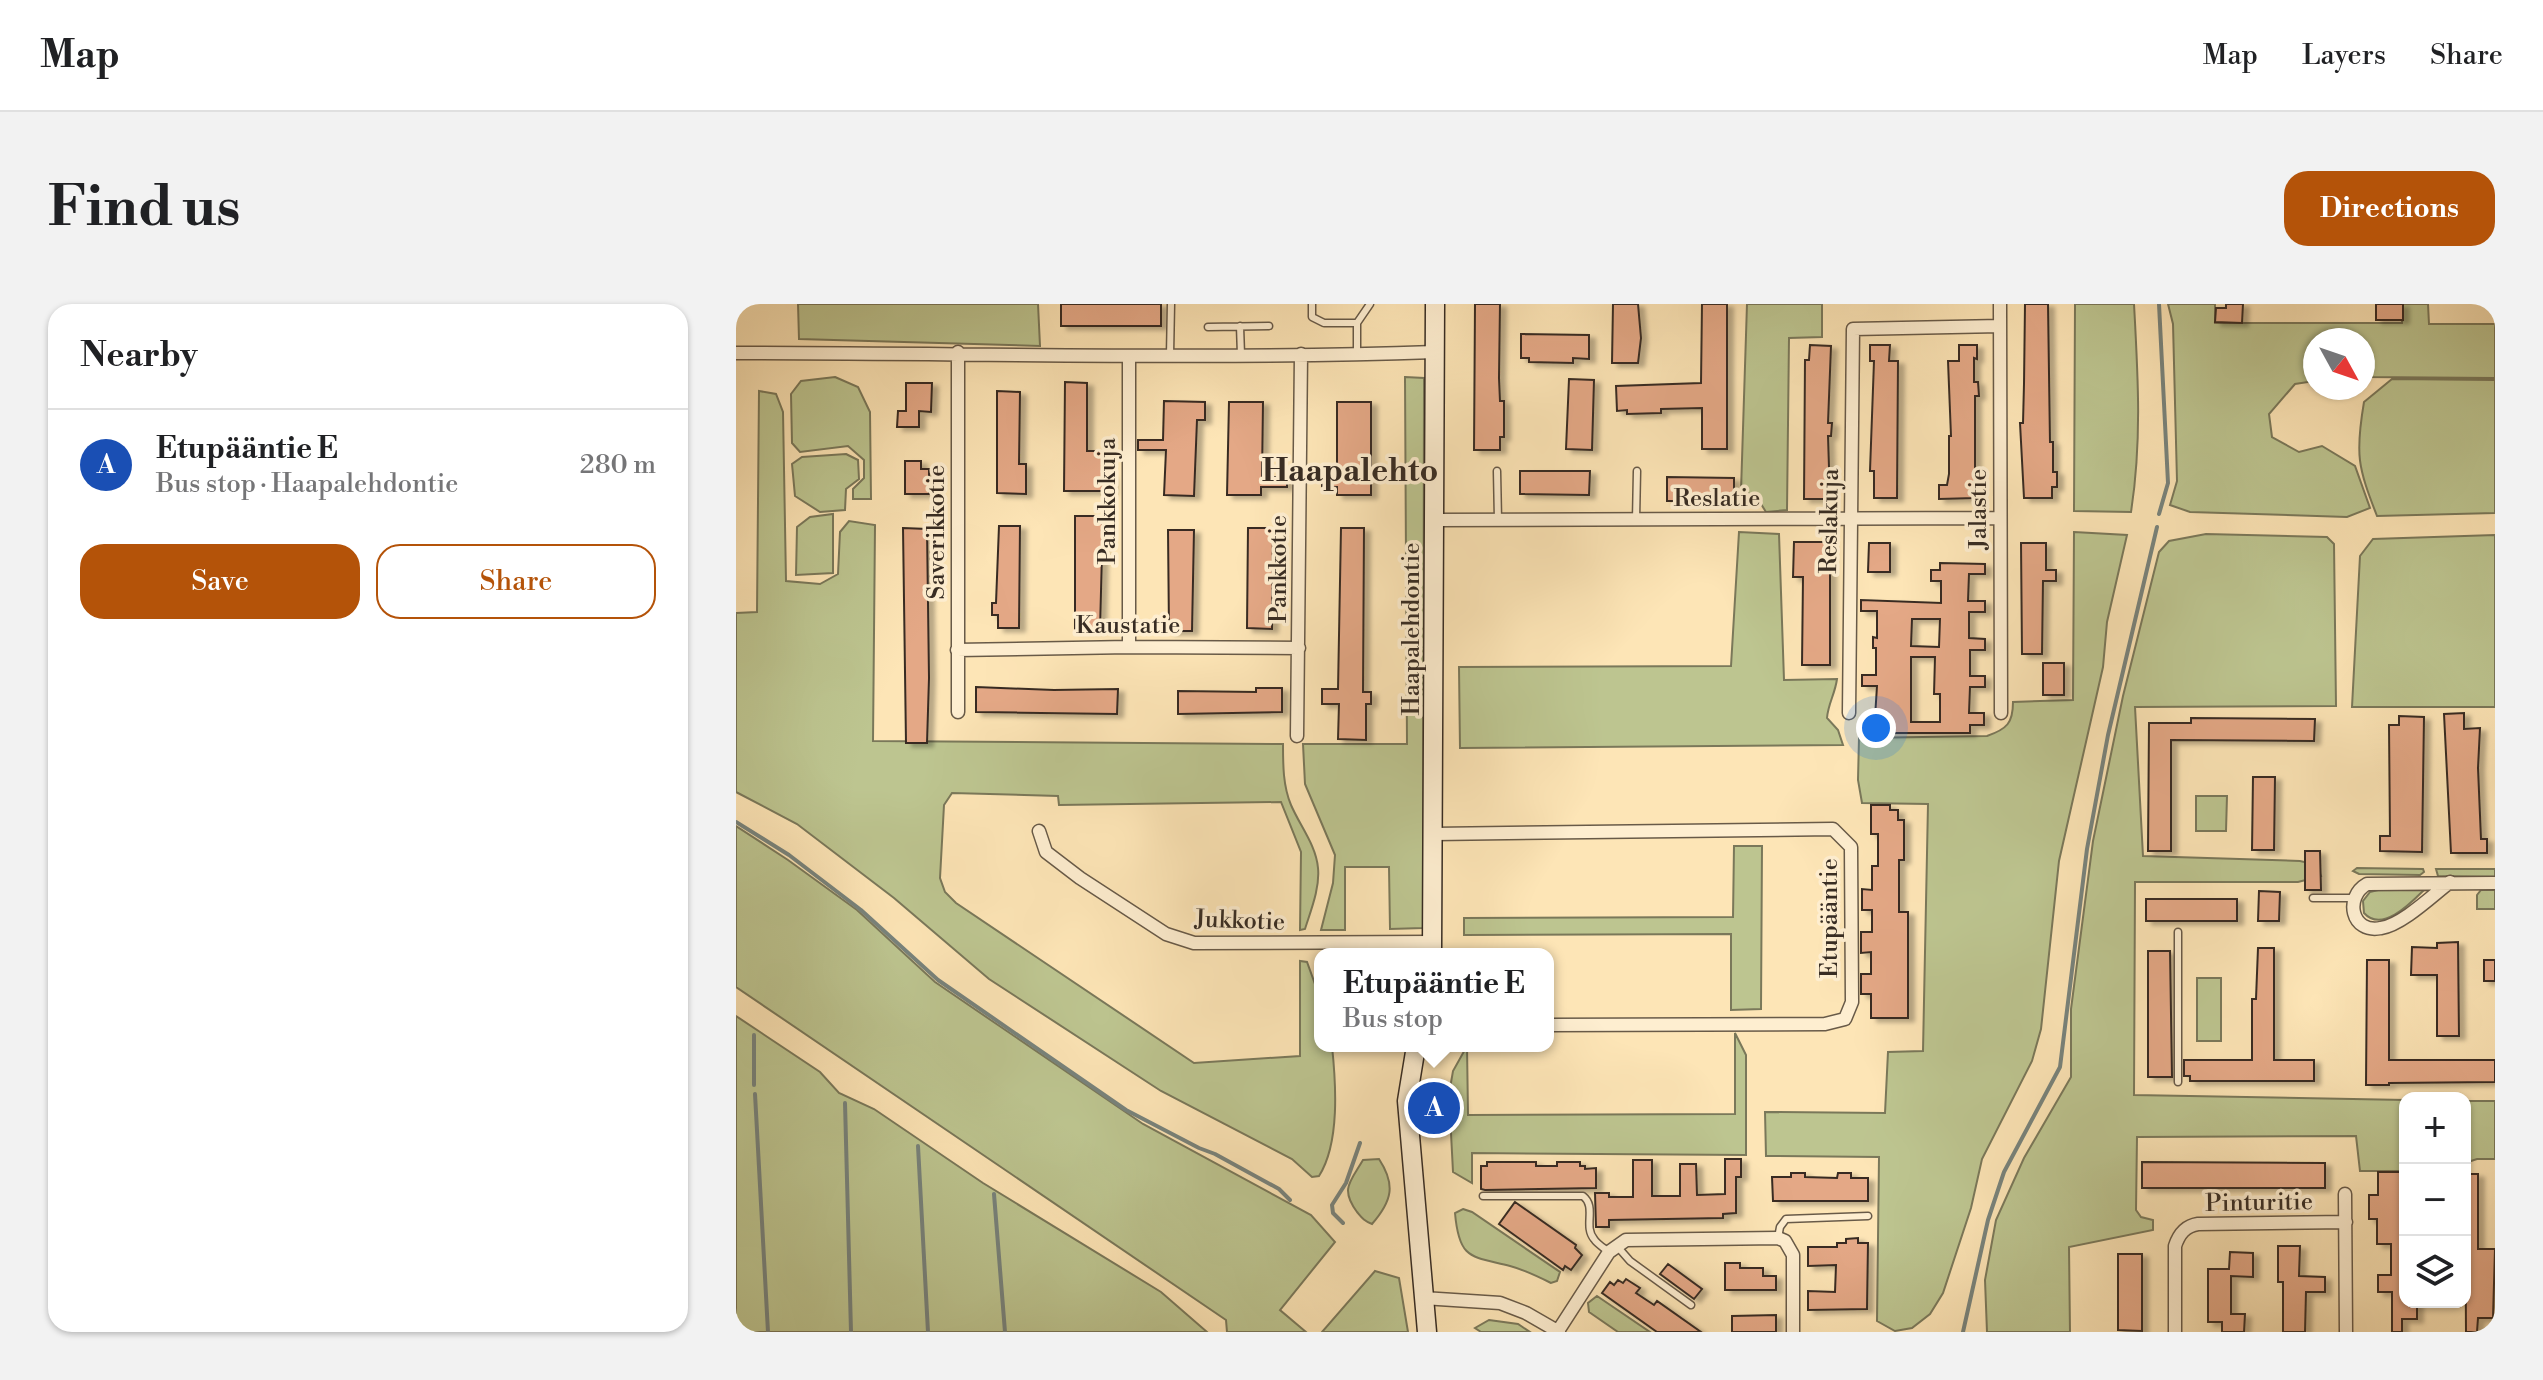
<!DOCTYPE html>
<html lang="en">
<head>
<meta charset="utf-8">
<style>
  :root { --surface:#fff; --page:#f2f2f2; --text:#202124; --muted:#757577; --line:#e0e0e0; --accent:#b45309 }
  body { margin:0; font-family:"Libre Bodoni",serif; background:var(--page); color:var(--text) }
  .controls { position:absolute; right:24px; bottom:24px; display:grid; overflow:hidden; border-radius:16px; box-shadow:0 2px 6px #0004 }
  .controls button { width:72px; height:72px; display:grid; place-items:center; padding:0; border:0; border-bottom:2px solid var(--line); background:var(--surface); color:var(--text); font:40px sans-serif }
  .compass { position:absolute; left:1567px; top:24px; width:72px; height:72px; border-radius:50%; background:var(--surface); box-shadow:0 2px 6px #0004; rotate:130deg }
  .you { position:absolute; left:1140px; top:424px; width:28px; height:28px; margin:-20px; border:6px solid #fff; border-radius:50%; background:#1a73e8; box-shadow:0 0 0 12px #1a73e833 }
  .badge { display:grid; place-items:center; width:52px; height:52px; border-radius:50%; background:var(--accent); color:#fff; font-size:26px; font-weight:700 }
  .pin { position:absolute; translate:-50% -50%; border:4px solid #fff; box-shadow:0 2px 8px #0006 }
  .popup { position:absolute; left:578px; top:644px; width:240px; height:104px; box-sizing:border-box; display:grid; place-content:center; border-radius:16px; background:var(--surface); filter:drop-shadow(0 2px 6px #0005); font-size:26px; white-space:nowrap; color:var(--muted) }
  .popup b { font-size:30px; color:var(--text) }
  .popup::after { content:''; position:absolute; left:50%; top:100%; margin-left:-16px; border:16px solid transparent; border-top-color:var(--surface) }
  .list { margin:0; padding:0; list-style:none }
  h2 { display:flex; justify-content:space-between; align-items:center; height:104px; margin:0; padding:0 32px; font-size:34px }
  h2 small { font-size:26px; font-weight:400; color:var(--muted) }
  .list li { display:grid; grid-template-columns:52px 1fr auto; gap:24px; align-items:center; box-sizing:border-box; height:112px; padding:0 32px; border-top:2px solid var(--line) }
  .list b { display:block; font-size:30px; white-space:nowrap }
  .list p { margin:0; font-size:26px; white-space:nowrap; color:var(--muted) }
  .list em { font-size:26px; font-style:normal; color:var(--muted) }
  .actions { display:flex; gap:16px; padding:24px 32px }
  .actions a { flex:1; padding:18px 0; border:2px solid var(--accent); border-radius:24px; text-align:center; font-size:28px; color:var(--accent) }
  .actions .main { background:var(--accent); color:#fff }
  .icon { flex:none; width:44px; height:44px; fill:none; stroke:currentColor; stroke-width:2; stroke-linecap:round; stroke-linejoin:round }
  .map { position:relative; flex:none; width:1759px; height:1028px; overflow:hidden; border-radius:24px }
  header { display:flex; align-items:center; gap:48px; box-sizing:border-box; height:112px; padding:0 40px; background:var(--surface); border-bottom:2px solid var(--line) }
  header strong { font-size:38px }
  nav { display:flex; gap:44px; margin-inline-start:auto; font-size:28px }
  .intro { display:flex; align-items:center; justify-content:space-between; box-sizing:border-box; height:192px; padding:0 48px }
  h1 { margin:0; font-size:56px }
  .button { padding:20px 36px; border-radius:24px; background:var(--accent); color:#fff; font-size:28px; font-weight:700 }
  main { display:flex; gap:48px; padding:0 48px }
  aside { flex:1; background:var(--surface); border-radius:24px; box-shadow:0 2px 6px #0004 }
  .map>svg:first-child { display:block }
  .green { fill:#bdc590; stroke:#7a785a; stroke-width:2 }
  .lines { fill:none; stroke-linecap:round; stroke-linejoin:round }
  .stream { stroke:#78837c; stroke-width:4 }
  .building { fill:#e4a886; stroke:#372c23; stroke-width:2; fill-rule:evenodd; filter:url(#shadow) }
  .lane-casing { stroke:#685a48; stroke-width:9 }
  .street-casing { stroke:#685a48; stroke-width:15 }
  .secondary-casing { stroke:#372c23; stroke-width:21 }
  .lane { stroke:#feeed0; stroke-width:6 }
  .street { stroke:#feeed0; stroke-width:12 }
  .secondary { stroke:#feeed0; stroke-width:18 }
  .labels { text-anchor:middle; stroke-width:7; stroke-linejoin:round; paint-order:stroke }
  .street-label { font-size:24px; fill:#372c23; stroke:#feeed0 }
  .district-label { font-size:32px; font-weight:bold; fill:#372c23; stroke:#feeed0 }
</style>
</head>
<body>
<header>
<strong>Map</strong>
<nav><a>Map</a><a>Layers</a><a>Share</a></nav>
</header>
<div class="intro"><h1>Find us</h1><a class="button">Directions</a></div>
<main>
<aside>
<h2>Nearby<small></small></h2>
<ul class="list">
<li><span class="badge" style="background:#1a4fb4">A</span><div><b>Etupääntie E</b><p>Bus stop · Haapalehdontie</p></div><em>280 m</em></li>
</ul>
<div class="actions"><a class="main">Save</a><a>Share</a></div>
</aside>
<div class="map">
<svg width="1759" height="1028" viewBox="0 0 1759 1028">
  <defs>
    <filter id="shadow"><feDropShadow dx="6" dy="3.5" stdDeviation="2" flood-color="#0004"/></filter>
  </defs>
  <rect width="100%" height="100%" fill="#fde5b6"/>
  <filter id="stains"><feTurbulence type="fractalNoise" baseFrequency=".0025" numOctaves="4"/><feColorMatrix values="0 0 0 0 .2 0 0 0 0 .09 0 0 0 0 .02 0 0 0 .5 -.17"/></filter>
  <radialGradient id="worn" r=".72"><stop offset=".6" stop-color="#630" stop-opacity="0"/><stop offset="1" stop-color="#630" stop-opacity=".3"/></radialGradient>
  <path class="green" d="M62 0H302L304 42 63 35Z
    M1011 0H1086V33L1053 34 1051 206 1030 208 1020 192 1005 187Z
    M1339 0H1398C1402 72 1406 137 1395 208L1338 207Z
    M1432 0H1479V19H1666L1667 0H1692L1693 20H1759V74L1627 73V36H1579V77L1559 80 1533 110 1536 133 1563 148 1586 142 1619 162 1634 204 1611 213 1454 208 1434 201 1441 177 1437 20Z
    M99 73 122 83 134 108 135 195H117V185L128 174V156L112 142 64 148 56 139 55 90 65 77Z
    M669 73 688 74 687 624 654 625 653 563H609V626H585L597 579 599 551 569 480 567 440H671Z
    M1656 75 1759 76V209L1641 212C1622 163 1619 151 1628 98Z
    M23 87 40 90 47 108 50 277 84 280 102 270 104 228 113 217 139 221 137 437 547 440C547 461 547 482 555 501 564 522 580 541 582 564 584 584 575 606 569 625L564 626 565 548 545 498 323 501 322 492 216 489 208 501 204 574 209 588 220 599 458 759 564 752V657L571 658 584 694V742H596C600 780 604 839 583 872L576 873 556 855 425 787 253 675 158 594 61 520 0 488V309L21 308Z
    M110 150 122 156 123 175 110 185 109 206 84 208 59 192 56 160 66 153Z
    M97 210V269L60 271 61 223 74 213Z
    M1003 228 1043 230 1048 376 1101 375C1099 390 1092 400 1091 414L1102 426 1107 441 724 444 723 363 995 362Z
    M1338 228 1391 231 1371 318 1367 363 1323 557 1305 725 1296 757 1246 855 1235 904 1207 989 1194 1010 1176 1024 1159 1027 1141 1017 1143 853 1030 852 1029 808 1149 809 1152 748 1187 747 1192 500 1126 499 1122 476 1123 434 1251 432C1271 425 1277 419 1277 398L1337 396Z
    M1470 230 1591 233 1598 240 1600 402 1399 403 1407 552 1564 557 1581 561 1585 572 1562 578H1399L1398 791 1669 796V867H1624L1620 832 1401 833 1400 906 1405 913 1417 916V926L1333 943 1334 1028H1251L1249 976 1260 916 1288 854 1335 773V705L1357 537 1387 392 1423 248 1433 237Z
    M1759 231V403H1616L1624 252 1637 235Z
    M1460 492H1491L1490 527H1460Z
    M0 522 52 556 121 606 199 678 407 820 575 911 599 938 544 1006 570 1028H491L490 1016 0 683Z
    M998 542H1026L1025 705 995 706V630L728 631V614L997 613Z
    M1621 564 1687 565 1688 568 1684 571 1623 570 1617 567Z
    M1700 565H1759V573L1702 572Z
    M1642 586H1688C1674 600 1646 629 1628 609L1627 597 1634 588Z
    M1745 586H1759V605H1741V591Z
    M1461 674H1485V737H1461Z
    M0 712 84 768 103 789 138 805 247 879 425 988 471 1028H0Z
    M999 729 1010 751V851L736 849V879L717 868 713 790 717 767 731 742 732 811 999 810Z
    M1729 797H1759V855H1741L1729 859Z
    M643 855C660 881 656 897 636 920 628 917 626 914 621 908 604 885 614 878 627 856Z
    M727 905 736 908 824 968 821 977 815 979C801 972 789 966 774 962 735 952 723 956 719 909Z
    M639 967 663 974 672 1028H586Z
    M861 992 914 1028H882L853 1008 852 999Z
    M753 1016 782 1020 794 1028H745L739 1024Z"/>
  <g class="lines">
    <path class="stream" d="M1423 0 1432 179 1423 210
      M0 518 53 551 125 606 202 676 390 806 463 844 479 850 543 885 554 896
      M18 731V781
      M19 790 32 1028
      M109 799 115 1028
      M182 842 192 1028
      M258 890 269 1028
      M607 919 597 909 596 901 610 879 624 839
      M1227 1028 1252 916 1268 868 1324 763 1351 545 1372 431 1421 223"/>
  </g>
  <path class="building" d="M325 0H425V22H325Z
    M739 0H764L763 74 764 97H768V133H764V146H738Z
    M877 0H902L905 34 902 59H876Z
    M966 0H991V145H966V104L925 105V109L891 110V106L881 107 880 82 965 79Z
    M1289 0H1312L1314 138H1317V168H1321V183H1316V194H1288L1284 119H1287L1288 80Z
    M1490 0H1507L1506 19 1479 18 1480 4H1490Z
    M1640 0H1667V16H1640Z
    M785 30 853 31V55L837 54V59L793 58V54H785Z
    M1074 41 1095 42 1092 119H1096L1095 132H1092L1094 195H1068L1069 56H1073Z
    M1134 41H1154L1153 57H1162L1161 194H1138V167H1134L1138 57H1134Z
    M1223 41H1241V55L1238 54V78H1242L1243 92H1239V194L1203 195V181H1211L1213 170V132H1215L1212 57H1223Z
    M833 75 858 76 856 146 830 145Z
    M329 78 351 79V147H371V172H375V187H328Z
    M170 79H196L195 108 183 107V123H161L162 107H170Z
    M261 87 284 88 283 160H290V190L261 189Z
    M428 97 469 98V116H461L458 192 428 191 430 146H402V136H427Z
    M493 98H527L526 173H551V183H525V191H491Z
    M601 98H635V191H601V183H586V173H601Z
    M169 157H185V165H193V190H169Z
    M784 167H854L853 191 784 190Z
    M931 173 998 174V197H931Z
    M339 212H367L364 325H339Z
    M263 222H284L283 324H262V311H256V299H260Z
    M167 224 191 225 193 374 191 439H170Z
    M512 224H537L536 325 511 324Z
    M605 224H628L627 388H635V400H630V436L602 435 603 400H586V385H602Z
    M432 226H458L456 327H433Z
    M1058 238H1094V361H1066L1067 273H1057Z
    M1133 239H1154V268H1132Z
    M1285 239H1310V266H1320V277H1307L1306 350H1286Z
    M1204 259 1249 260V270H1233L1232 297H1249V308H1233V334L1249 335V346H1234V372H1249V383H1234L1233 409H1248V421H1234V429H1138L1141 382H1126V371H1140V344H1137V333L1141 334V307H1125V296L1205 299V277H1195V266H1204ZM1176 315H1204L1203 343 1175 342ZM1175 353H1199L1198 390H1204V418H1175Z
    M1307 359H1328V391H1307Z
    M240 383 318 386 382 385 381 410 240 408Z
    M520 384H546V408L442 410V387L520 388Z
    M1728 409V425L1744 424 1742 464 1745 535H1751V549H1715L1708 410Z
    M1663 412 1688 413 1686 548 1644 547V532H1654L1653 421H1663Z
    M1455 414 1579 415 1578 437 1435 436V547H1412L1413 419H1455Z
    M1517 473H1539L1538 546H1516Z
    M1135 501H1154V506H1162V516H1168V556H1163V608H1172V714H1135V690H1125V670H1135V648L1125 649V628H1136V606H1126V585L1136 586V562H1142V530H1135Z
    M1569 547H1584L1585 586H1569Z
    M1523 587 1544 588 1543 617H1522Z
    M1410 595H1501V617H1410Z
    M1722 638 1723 732H1701V671H1675L1676 643 1701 644V639Z
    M1522 644H1538V756H1578V777H1454V772H1448V756H1516V695H1520Z
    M1412 647H1434L1436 773H1412Z
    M1631 656H1653V756H1759V778L1653 779V781H1630Z
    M1748 656H1759V677H1748Z
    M989 855H1005V873H1000V909L987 910V914L873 916V923H860L859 889H873V893H897V856H916V892H944V860H960L961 891 989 890Z
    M751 858H800V862H821V858H844V862H849V865L860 864V884L749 886 745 885V862H751Z
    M1406 858 1589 859V884H1406Z
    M1642 868H1667L1669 998H1681V1015H1666V1028H1656V988H1642V971H1655V940H1641V915H1633V891H1642Z
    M1055 869H1069V873L1101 874 1102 869H1115V874H1132V897H1037L1036 873H1055Z
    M1729 870H1742V945H1759L1757 1014H1742L1741 1028H1730Z
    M779 898 840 941 839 944 846 951 835 966 829 962 827 966 763 920Z
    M1122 934V939H1132L1131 1005 1072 1006V987L1099 988 1100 961 1072 962V943H1101V939H1110V935Z
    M1542 942H1564L1563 972 1589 973V988H1570L1569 1028H1547V978H1542Z
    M1494 948 1517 949V973L1495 972V1010H1509L1508 1028H1486V1018H1472V965H1493Z
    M1382 950H1406V1027L1382 1026Z
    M989 959H1004V964H1027V972H1040V986H989Z
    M932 960 966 985 958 995 924 970Z
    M890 975 904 984 900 989 918 1001 921 997 965 1028H921L866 989 874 978 878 981 882 976 887 979Z
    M1040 1011V1028H996V1012Z"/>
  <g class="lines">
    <defs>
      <path id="lane" d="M576 0V13L588 19H621
        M504 22 505 51
        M472 23 533 22
        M621 50V19L634 0
        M434 51 435 0
        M761 167 762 216
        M900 216 901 167
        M1577 594H1618
        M1442 628V778
        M747 892H847C861 903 847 922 858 935 861 940 868 944 873 948
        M1042 934 1044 923 1050 915 1132 912
        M880 941 894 957 955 1001"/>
      <path id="street" d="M1264 0 1265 409
        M0 49C233 49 466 56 699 48
        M393 52V343
        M699 216 1264 214
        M221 346 393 343 563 344
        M222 408V48
        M1113 409 1117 25 1264 22
        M561 432 565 50
        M303 527 310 548 344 574 430 630 458 639 697 638
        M698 530 1097 525 1115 543 1116 698 1109 715 1089 720 812 721
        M1714 578C1697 591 1666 621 1645 624 1615 630 1608 593 1631 580L1759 579
        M1609 890 1610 1028
        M687 994 764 999 790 1009 823 1028
        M822 1027 873 948 890 936 1042 934 1049 937 1057 951V1028
        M1439 1028V942C1443 930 1449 922 1462 920L1610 918"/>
      <path id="secondary" d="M696 650 699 0
        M680 742 671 797 691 1028"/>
    </defs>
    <use href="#lane" class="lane-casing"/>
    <use href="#street" class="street-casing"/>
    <use href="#secondary" class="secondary-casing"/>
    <use href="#lane" class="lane"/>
    <use href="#street" class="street"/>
    <use href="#secondary" class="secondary"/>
  </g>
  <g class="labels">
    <g class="street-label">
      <text x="981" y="202">Reslatie</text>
      <text transform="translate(371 197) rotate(-90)" y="8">Pankkokuja</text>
      <text transform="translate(1242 205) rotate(-90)" y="8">Jalastie</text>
      <text transform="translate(1093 217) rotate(-89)" y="8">Reslakuja</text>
      <text transform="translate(200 228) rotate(-90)" y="8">Saverikkotie</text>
      <text transform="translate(542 265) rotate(-90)" y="8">Pankkotie</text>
      <text x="392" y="329">Kaustatie</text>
      <text transform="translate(675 325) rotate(-90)" y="8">Haapalehdontie</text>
      <text transform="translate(1093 614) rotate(-90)" y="8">Etupääntie</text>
      <text transform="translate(504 616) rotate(2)" y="8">Jukkotie</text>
      <text transform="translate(1523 898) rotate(-1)" y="8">Pinturitie</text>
    </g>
    <g class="district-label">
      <text x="614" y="177">Haapalehto</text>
    </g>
  </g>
  <rect width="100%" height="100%" filter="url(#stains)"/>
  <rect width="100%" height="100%" fill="url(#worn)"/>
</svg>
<div class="controls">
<button>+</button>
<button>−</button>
<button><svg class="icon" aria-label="layers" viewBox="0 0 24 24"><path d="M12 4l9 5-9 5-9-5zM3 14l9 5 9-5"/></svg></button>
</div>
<svg class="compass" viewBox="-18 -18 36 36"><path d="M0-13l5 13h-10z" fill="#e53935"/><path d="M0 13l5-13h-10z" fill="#757577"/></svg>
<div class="you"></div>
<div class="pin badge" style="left:698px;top:804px;background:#1a4fb4">A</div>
<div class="popup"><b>Etupääntie E</b>Bus stop</div>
</div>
</main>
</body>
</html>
